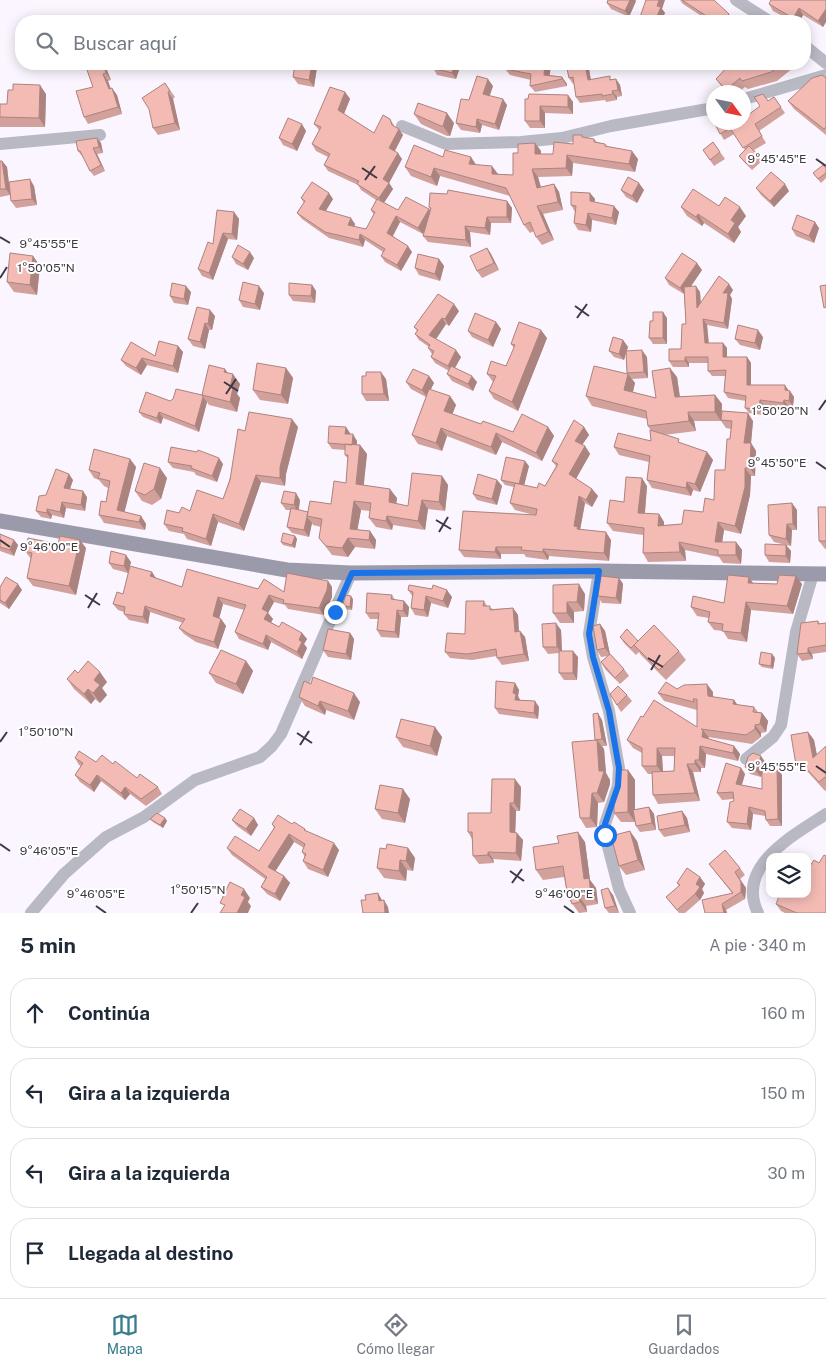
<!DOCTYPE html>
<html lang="es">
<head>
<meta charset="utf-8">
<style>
  :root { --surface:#fff; --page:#f6f6f7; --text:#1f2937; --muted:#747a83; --line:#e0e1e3; --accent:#397c8c }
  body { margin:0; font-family:"Public Sans",sans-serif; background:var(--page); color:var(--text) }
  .controls { position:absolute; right:15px; bottom:15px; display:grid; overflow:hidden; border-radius:10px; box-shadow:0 2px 12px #0003 }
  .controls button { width:45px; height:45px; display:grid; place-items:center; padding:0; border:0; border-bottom:1px solid var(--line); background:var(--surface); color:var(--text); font:25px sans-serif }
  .compass { position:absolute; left:706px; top:85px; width:45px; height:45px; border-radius:50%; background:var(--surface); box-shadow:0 2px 12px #0003; rotate:123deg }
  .stop { position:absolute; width:15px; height:15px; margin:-11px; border:4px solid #1a73e8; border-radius:50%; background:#fff }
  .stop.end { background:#1a73e8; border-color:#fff; box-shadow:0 1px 5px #0008 }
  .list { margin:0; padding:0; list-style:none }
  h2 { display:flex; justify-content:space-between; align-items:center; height:65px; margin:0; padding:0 20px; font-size:21px }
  h2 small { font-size:16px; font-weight:400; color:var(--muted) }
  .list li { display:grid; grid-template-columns:32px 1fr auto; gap:15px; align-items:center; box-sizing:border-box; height:70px; margin:0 10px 10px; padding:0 10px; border:1px solid var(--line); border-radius:20px }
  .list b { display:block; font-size:19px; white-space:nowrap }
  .list em { font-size:16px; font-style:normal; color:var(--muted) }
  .icon { flex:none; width:28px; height:28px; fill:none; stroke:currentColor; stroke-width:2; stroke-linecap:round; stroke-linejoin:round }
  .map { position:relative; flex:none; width:826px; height:913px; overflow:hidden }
  .search { position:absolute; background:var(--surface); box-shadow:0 2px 12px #0003; left:15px; right:15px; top:15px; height:55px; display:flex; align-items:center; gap:12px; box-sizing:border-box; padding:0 18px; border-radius:20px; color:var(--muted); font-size:19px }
  .sheet { height:385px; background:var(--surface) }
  nav { display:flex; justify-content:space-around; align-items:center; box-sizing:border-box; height:70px; border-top:1px solid var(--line); background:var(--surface); font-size:14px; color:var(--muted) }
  nav a { display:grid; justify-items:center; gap:2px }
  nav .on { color:var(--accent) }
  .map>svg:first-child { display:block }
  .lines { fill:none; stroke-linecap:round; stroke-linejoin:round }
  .minor { stroke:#b9b9c3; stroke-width:12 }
  .secondary { stroke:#9b9aaa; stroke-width:15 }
  .wall { fill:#d2a19c; fill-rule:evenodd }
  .shaded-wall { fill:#ab837f }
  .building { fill:#f4bbb5; stroke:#ab837f }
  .route { stroke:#1a73e8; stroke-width:6 }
  .ticks { fill:none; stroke:#3e3942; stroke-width:2 }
  .ticks-label { font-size:12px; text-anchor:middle; fill:#3e3942; stroke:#fff; stroke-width:4; stroke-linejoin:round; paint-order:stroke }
</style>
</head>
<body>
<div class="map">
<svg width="826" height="913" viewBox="0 0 826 913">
  <rect width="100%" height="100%" fill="#faf5fe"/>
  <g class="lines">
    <path class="minor" d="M736 0 769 21
      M805 46 826 63
      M744 99 826 75
      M402 126 446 144 521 142 562 138 611 126 714 108
      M0 144 100 135
      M599 571 589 634 593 657 609 711 619 768 618 786 605 824V835L619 889 630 913
      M746 759 773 737 781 725 796 632 813 574
      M31 913 64 874 106 837 144 817 195 780 260 757 272 746 281 734 351 573
      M758 913C735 866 794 835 826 814"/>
    <path class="secondary" d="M0 521 287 570 351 573 599 571 826 574"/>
  </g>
  <path class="wall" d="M608 0H635L636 1 629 17 611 9 607 3Z
    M680 0H714L733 20 732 21H709L683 4Z
    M826 0V22L823 27 803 15 800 21H792L773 11 769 4Z
    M662 9 665 13 661 21H642L640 17Z
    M367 64H381L369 67Z
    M461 64 456 79 437 75 433 68Z
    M566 64H588L591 80 612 79H616L620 85 622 96 617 97V100L606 102 605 100 580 103 576 97 574 84H573L569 78Z
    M730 64H790L793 68 777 81 748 89 745 87 739 92H726L716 79Z
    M317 67 314 87 298 84 293 77Z
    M106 68 111 80 108 81 111 89 117 95 122 114 88 124 84 117 93 87Z
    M505 69 562 77 567 84V86L535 92 530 86 531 80 510 75Z
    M826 78V135L794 109 788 101Z
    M165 83 175 97 173 99 180 130 158 135 153 128Z
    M493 86 489 96 507 105 499 130 482 125 480 133 461 130 456 123 469 100Z
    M345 92 350 99 344 114 374 133 390 119 395 127 403 135 395 151 402 159 389 183 393 189 384 203 398 210 429 209 430 211V210L429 207 507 201 512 208 511 223H491L490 235 470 232 471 247 428 242 423 236 425 230 423 234 400 222 393 236 412 252 401 271 385 262 381 256 383 252 365 240 363 247 329 238 302 219 297 213 304 203 301 198 333 199 326 211 355 224 354 227 366 229 374 215 371 210 376 200 361 190 358 185 328 171 324 165 328 157 316 151 312 144 319 130 314 124Z
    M46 94 45 127H0V104H7Z
    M568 95 573 102V114L545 113V128H530L525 121V99Z
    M774 97 785 113 759 131 766 143 754 150 762 161 752 170 744 162 739 156 745 150 734 134 724 140 714 122H734L735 124Z
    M414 114 454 123 450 136H447L421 124Z
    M306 131 297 151 283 145 279 138Z
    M582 135 584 137 594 139 597 142 605 144 607 146 638 159 635 172 573 163 572 176 538 177 541 187 554 184 559 192 563 210 543 214 554 240 542 245 536 237 534 231 530 233 524 225 510 196 440 176 437 186 411 176 405 167 443 157 477 165 498 174 513 175 518 153 535 143 541 151V154H553L573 144Z
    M97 138 101 143 103 153 97 154 105 171 94 176 90 171 83 156H82L78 151Z
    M713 142 725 159 714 166 703 150Z
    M0 161H2L7 167 9 182 34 186 37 205 16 208 11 201 10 195 0 197Z
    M826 168V178L821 183 813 173Z
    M756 188 789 191 774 207 761 195Z
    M621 190H644L637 203 626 197Z
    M590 193 595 199 594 202 619 212 616 225 592 220 591 232 578 230 574 223 575 212 571 205Z
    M719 206 746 216 738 227 741 232 734 243 704 223 702 226 687 216 681 207Z
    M234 212 239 219 237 240 228 239 213 280 202 276 198 269 213 244Z
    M819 228 814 243 796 236 792 229Z
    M487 248 491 254 499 270 482 278 477 271Z
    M33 256 40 266 37 295 14 292 7 282Z
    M232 257 254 258 248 270 236 264Z
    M439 259 444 266 440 281 419 275 415 268Z
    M702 270 691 286 700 292 701 303 733 290 730 295 732 299 728 329 707 325 709 343H723L727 348V357H747L751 363V385L790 391 794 397 793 406H788L787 409 764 406 763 415 749 413 745 408 746 401 728 398 724 392 725 376H712L708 371V363H689V367H673L669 361 681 349 686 324 684 294 669 285 665 278Z
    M312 285 316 291 315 303 293 301 289 295Z
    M191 292 188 305 174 303 170 296Z
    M264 293 260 310 243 307 239 300Z
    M197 307 215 316 212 330H209L205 349 193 346 188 339Z
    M459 311 449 326 446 324 436 339 461 357 455 368 477 382 473 391 452 381 447 374 449 371 435 363 431 357 432 354 428 348 429 347 419 340 415 334 417 331 414 327Z
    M667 318V344H653L649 338 653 321Z
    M496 322 501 329 493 347 472 337 468 331Z
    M763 337 760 350 740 345 735 339Z
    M547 338 518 411 494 399 489 391 493 382 487 374 506 366 514 348 511 344Z
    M623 340 628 347 626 351 647 357 648 378 632 379 635 383 633 392 656 398 677 377 680 397 715 395 722 404V411L753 421 751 443 756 451 755 476H751L750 495 741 534 724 530 722 542H736L742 550 741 564 723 563 719 557 685 550 686 561 648 562 643 553V535L613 531 607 523 624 502 647 486 645 514H659L664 522V525L682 524 703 512 714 500 725 470 731 429 726 428 721 421H694L696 431 664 435 681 443 707 452 713 460 700 492 693 490 691 496 652 488 647 480 649 462 619 455 614 447 651 441V431L648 426 647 419 592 406 586 396 628 374 627 373 626 352 624 360 614 357 609 351Z
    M178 346 183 352 178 373 147 365 141 375 126 366 121 360 155 356Z
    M286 368 293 378 288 404 260 400 253 390Z
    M228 373 240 384 237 394 240 398 237 412 209 405 207 402 199 432 163 418 161 424 143 417 139 412 170 401 202 395Z
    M429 376 434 383 430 390 450 396 456 405 452 414 481 424 513 432 548 427 554 436 542 461 502 442 496 455 447 436 442 451 418 444 412 435 426 397 411 389 406 382Z
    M386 379 389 401H366L362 394Z
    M298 427 286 474 285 486 261 482 244 531 218 522 211 546 187 539 184 534 169 531 164 524 190 511 223 499 245 431Z
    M584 427 589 435 582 445 585 446 590 454 576 479 592 489 598 496 592 507 585 503 580 530 611 540 609 561 549 556 548 560 526 557 524 554H501V559L464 557 459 550 534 515 515 510 510 503 514 487 505 485 501 480 529 466 524 485 537 488 545 486 556 466 552 461Z
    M350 433V434L357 441V445H360L367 454 363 485 397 498 396 504 408 506 442 476 448 485 445 511 428 509 425 530 393 525 392 530 376 527 369 518 370 511 361 510 357 530 370 531 376 540 375 549 355 547 348 557 332 555 319 538 321 527 313 525 312 523 309 537 292 533 287 527 290 510H286L281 503 300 500 299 510 308 512 331 504 346 483 348 459 345 455V450L332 449 328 443Z
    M130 459 136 467 124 512 141 516 146 524 145 530 104 523 99 515 106 502 108 488 104 486 99 480 94 478 89 470Z
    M168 462 223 464 217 482 196 475 194 472 173 468Z
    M167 478 161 499 152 505 142 501 135 491Z
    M73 480 70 489 87 497 85 511 66 508 64 518 52 515 51 519 41 517 36 511 46 495Z
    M497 480 502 486 497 505 477 500 473 494Z
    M826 507V549H825L819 541Z
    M797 510V530H792L791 546 786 545 791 551 790 563 769 562 765 555 786 545 774 542 769 535Z
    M0 534 14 540 18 545 14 556 0 551Z
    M295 536 297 539 295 548 283 545 281 542Z
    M86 548 76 595 33 586 27 578 31 559 25 551Z
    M131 562 128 573 113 569 109 563Z
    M152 572 156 578 182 587 258 589 284 592 328 581 332 587V597L324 615 288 609 285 605 274 602 268 613 273 619 271 622 279 627 302 633 307 639 304 644 307 648 302 659 271 642 268 650 239 639 235 632 244 610 223 604 219 618 221 619 226 626 218 649 196 642 184 634 179 628 183 623 150 612 148 624 129 620 124 614V612L118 610 113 604 123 594Z
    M749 577 753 583 777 584H802L793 614 751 610 747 642 728 639 723 631 714 630 708 622 709 618 697 616 691 607 724 603Z
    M619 578 623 584 621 604 602 603 598 596Z
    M553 585 585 594 584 611 574 612V623H560L553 613Z
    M0 587 22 590 9 609 0 603Z
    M408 590 452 597 448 608 431 603 428 617 415 615 411 608 413 597Z
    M392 595 395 600 404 601 409 607 408 617H401L399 638 381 637 377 630 378 619H370L366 613Z
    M353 599 352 610 344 609 342 606Z
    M484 601 487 606 493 609 513 608 518 615 519 631H520L525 637 529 661 502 665 497 658V656L472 660 450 658 445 652 465 634Z
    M818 621 820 624 826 623V652L812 654 813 659 802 661 797 654Z
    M600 624 605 631 610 654 624 669 629 676 620 684 605 669 601 662 608 656 601 657 597 650Z
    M561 630 562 651 578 657 577 680H564L559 673V653L548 654 543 647Z
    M350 633 354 639 351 660 328 657 323 650Z
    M620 637 679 651 686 660 666 680 641 655 639 652 636 655 624 643Z
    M772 654 775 658 773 669 762 667 759 664Z
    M246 661 253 671 243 694 216 683 209 673Z
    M78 673 107 682 102 688 107 695 100 703 95 699 91 704 74 689 67 679Z
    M515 683 519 690 518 696 520 700 539 707 538 719 499 714 495 708Z
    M677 689 713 692V697L734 700 738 705 754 707 758 712 762 713 768 721 766 732 761 733V737L752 744 708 737 709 739 734 746 740 754 738 761 706 754 705 768H701V772H693L700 801 658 804 653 795 652 774H648L642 766V753L633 748 627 740 643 717 697 727V710L664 701 658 693ZM662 756H674V771H663Z
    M610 694 627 695 632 701 621 712Z
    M299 697 360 702 354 720 326 710 325 715 305 706Z
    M602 720 607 746H602L604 749 606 773 610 780V784L604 802 598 803 597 827 586 828 580 818 595 740Z
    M435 727 442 737 437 756 403 747 396 737Z
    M808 732 814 740 817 755 826 746V790L825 791 808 772 802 773 796 765Z
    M75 758 113 764 137 778 158 787 162 794 146 806 130 794 125 800 101 781 94 792 80 782 75 775 81 766 79 765Z
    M766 763 764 768H777L782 775V826H770L766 820 765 816 753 814 751 830 732 828 727 822 734 801V799L722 800 717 793 741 768 745 774 742 785 762 789V773L761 777 750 774 745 767Z
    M628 770 635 780V810L649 807 654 814 656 830 640 832 636 826 635 822H621L614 813Z
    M521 787 520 811H516L515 833 523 840 521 861 493 859 494 863 479 864 473 856 472 839 468 832Z
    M410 799 405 823 382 819 375 809Z
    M682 811 687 818 690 832 664 837 659 830Z
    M165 818 167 821 163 828 153 822 150 819Z
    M254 818 258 825 251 836 237 826 232 820Z
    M272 824H292L305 829 307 832 339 850 328 877 308 869 303 861 305 857 302 852 304 848 294 842 275 871 284 876 290 883 280 901 267 894 261 887 265 879 232 855 227 848 259 851 274 828Z
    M637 841 645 870 626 875 619 866Z
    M585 842 590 880 596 888 598 904 586 906 587 912 579 913 568 898 564 877 543 880 536 870Z
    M408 848 415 858 413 871 407 870 406 881 384 878 377 868 386 849Z
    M819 863 826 913H785L781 911 776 904 807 894 810 866Z
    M709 864 740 868 745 875 740 879 746 888 745 899 726 910 727 913H705L732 893Z
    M700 877 705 884 702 889 704 893 700 900 685 913H679L666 897 679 886 677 883Z
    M613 895 619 913H609L605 908Z"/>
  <path class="shaded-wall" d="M630 0H635L636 1 629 17 625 11Z
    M659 0H665L662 9 665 13 661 21H655L657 6Z
    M799 8 803 15 800 21H795L793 18Z
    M826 9V22L823 27 818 21Z
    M729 14 733 20 732 21H723Z
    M103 64 106 68 111 80 106 73Z
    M312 64H315L317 67 314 87 309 80Z
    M454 64H461L456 79 452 73Z
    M545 64H551L549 82 544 75Z
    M585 64H588L592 86 588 80Z
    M103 74 108 81 113 96 109 89Z
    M562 77 567 84V86L562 79Z
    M488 79 493 86 488 101 483 94Z
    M616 79 620 85 622 96 618 90Z
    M40 85 46 94 45 127 39 118Z
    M112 88 117 95 122 114 118 107Z
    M612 91 617 97V100L613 94Z
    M168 92 173 99 180 130 175 123Z
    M345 92 350 99 343 116 338 110Z
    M568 95 573 102V114L568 107Z
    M503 99 507 105 499 130 495 124Z
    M540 106 545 113V128L540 121Z
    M447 113 454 123 450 136 443 126Z
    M477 119 482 125 480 133 476 127Z
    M302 124 306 131 297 151 292 144Z
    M399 129 403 135 393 154 389 148Z
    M97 138 101 143 103 153 99 147Z
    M535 143 541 151V162L535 154Z
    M93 148 97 154 105 171 101 165Z
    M632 151 638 159 635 172 629 164Z
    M398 153 402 159 389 183 393 189 383 204 379 198 383 179Z
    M567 155 573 163 572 176 566 168Z
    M471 157 477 166 469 164Z
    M2 161 7 167 10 195 6 189Z
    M492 166 498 174H492Z
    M434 168 440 176 437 186 431 177Z
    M532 169 538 177 543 196 537 188Z
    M30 179 34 186 37 205 32 199Z
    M639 183 644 190 637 203 632 196Z
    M554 184 559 192 563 210 558 202Z
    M785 184 789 191 774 207 770 201Z
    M329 193 333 199 323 215 319 209Z
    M590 193 595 199 594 207 590 201Z
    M507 201 512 208 511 223 507 217Z
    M537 206 543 214 554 240 548 232Z
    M614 206 619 212 616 225 612 218Z
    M740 207 746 216 738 227 741 232 734 243 728 234 731 220Z
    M429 209 433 216 423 234 418 228Z
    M234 212 239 219 237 240 232 234Z
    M588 213 592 220 591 232 586 225Z
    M698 214 704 223 702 226 696 217Z
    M396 216 400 222 391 239 387 233Z
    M487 217 491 223 490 235 485 228Z
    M351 218 355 224 353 232 348 225Z
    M815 222 819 228 814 243 809 236Z
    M465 226 470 232 471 247 466 240Z
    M223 233 228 239 213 280 209 273Z
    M360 234 365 240 363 247 359 240Z
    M408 246 412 252 401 271 397 265Z
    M487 248 491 254 499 270 494 263Z
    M250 252 254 258 248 270 243 264Z
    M33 256 40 266 37 295 30 285Z
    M439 259 444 266 440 281 435 274Z
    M697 263 702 270 685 295 680 288Z
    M729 284 733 290 730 295 732 299 728 329 724 323 723 293Z
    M312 285 316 291 315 303 311 296Z
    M186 286 191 292 188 305 184 299Z
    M259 286 264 293 260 310 255 304Z
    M696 286 700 292 701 314 697 308Z
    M454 304 459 311 449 326 445 319Z
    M210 310 215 316 212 330 208 324Z
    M663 312 667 318V344L663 338Z
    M442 318 446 324 434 342 429 335Z
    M703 319 707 325 709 349 705 343Z
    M496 322 501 329 493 347 488 340Z
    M205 323 209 330 205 349 200 342Z
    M541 330 547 338 518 411 512 402Z
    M758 330 763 337 760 350 755 343Z
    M623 340 628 347 624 360 619 354Z
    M723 343 727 348V363L723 357Z
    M178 346 183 352 178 373 173 366Z
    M456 350 461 357 452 373 448 366Z
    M642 350 647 357 648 378 644 372Z
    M685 357 689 363V367L685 361Z
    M747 357 751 363V390L747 385Z
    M142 358 147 365 141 375 136 368Z
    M286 368 293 378 288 404 281 395Z
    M670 368 677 377 681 406 675 397Z
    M225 369 232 379 233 374 240 384 237 394 240 398 237 412 230 402V388L224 372Z
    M381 372 386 379 389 401 384 394Z
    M628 374 635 383 631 399 624 390Z
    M429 376 434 383 427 397 422 390Z
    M472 376 477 382 473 391 468 384Z
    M785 385 789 391 785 390Z
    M790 391 794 397 793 406 789 401Z
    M715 395 722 404 721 421 715 412Z
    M450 396 456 405 450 420 444 411Z
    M203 397 207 402 199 432 195 426Z
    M760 400 764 406 763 415 759 409Z
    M784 400 788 406 787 409 783 403Z
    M159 412 163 418 161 424 157 418Z
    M688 412 694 421 696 431 689 421Z
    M748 413 753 421 751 443 756 451 755 476 750 468 744 443Z
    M292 419 298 427 286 474 285 486 280 478V467Z
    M346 427 350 433V440L345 434Z
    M548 427 554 436 542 461 536 453Z
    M584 427 589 435 580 448 575 441Z
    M441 428 447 436 442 451 436 443Z
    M496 433 502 442 496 455 491 447Z
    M353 434 357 441 356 451 352 445Z
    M360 445 367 454 363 493 356 484Z
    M585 446 590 454 574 482 569 474Z
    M707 452 713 460 700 492 695 484Z
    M219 458 223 464 217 482 212 476Z
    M130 459 136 467 123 518 117 510Z
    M525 461 529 466 523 490 519 484Z
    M160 468 167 478 161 499 154 489Z
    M745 468 751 476 750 495 741 534 735 526Z
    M69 474 73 480 68 494 64 488Z
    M256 475 261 482 244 531 239 524Z
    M442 476 448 485 445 511 439 502Z
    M642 478 647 486 644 522 638 513Z
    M497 480 502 486 497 505 492 499Z
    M687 482 693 490 691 496 686 488Z
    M390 489 397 498 395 512 389 502Z
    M592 489 598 496 592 507 586 500Z
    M83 491 87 497 85 511 81 505Z
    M296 493 300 500 298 512 294 505Z
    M579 496 585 503 580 530 583 534 574 526Z
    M422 500 428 509 425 530 418 521Z
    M354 501 361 510 356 538 350 529Z
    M62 502 66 508 64 518 60 512Z
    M792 503 797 510V530L793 524Z
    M47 509 52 515 51 519 47 513Z
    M213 514 218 522 211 546 206 539Z
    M659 514 664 522V534L658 526Z
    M141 516 146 524 145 530 139 522Z
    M387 516 393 525 392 530 386 521Z
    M307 517 312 523 309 537 304 530Z
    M718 522 724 530 721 550 715 542Z
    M787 524 792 530 791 546 786 539Z
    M370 531 376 540 375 549 369 540Z
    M606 532 611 540 609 561 604 553Z
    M295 536 297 539 295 548 292 545Z
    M348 538 355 547 348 557 342 548Z
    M14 540 18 545 14 556 10 550Z
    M80 540 86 548 76 595 69 586Z
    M679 542 685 550 686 561 680 552Z
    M736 542 742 550 741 564 736 555Z
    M786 545 791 551 790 563 786 556Z
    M496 547 501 554V559L495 552Z
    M543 549 549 556 548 560 543 552Z
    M126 555 131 562 128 573 124 566Z
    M152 572 156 579 150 576Z
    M796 576 802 584 793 614 787 606Z
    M749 577 754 585 748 583Z
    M619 578 623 584 621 604 616 598Z
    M328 581 332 587V597L324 615 319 608Z
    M18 584 22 590 9 609 5 603Z
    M579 584 585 594 584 611 577 602Z
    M447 590 452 597 448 608 443 601Z
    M269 595 274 602 268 613 273 619 269 626 264 619 262 609Z
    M351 596 353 599 352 610 350 607Z
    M426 596 431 603 428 617 424 610Z
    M218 597 223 604 218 623 213 616Z
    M404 601 409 607 408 617 403 611Z
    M567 602 574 612V623L567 613Z
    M746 602 751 610 747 642 741 633Z
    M145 606 150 612 148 624 143 617Z
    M513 608 518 615 519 638 515 632Z
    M397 610 401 617 399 638 395 632Z
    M221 619 226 626 218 649 214 642Z
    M556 623 561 630 562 653 557 647Z
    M600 624 605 631 610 655 605 648Z
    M520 631 525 637 529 661 524 654Z
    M302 633 307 639 304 644 307 648 302 659 297 652 299 640Z
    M350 633 354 639 351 660 346 654Z
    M266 635 271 642 268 650 263 644Z
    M808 648 812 654 813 659 808 653Z
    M573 651 578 657 577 680 573 673Z
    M772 654 775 658 773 669 771 666Z
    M246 661 253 671 243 694 236 684Z
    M100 672 107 682 102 688 107 695 100 703 93 693 94 680Z
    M515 683 519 690 518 696 520 700H515L513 693Z
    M707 684 713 692V704L708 696Z
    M88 689 95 699 91 704 84 694Z
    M354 693 360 702 354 720 348 711Z
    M734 700 739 708 733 704Z
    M320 701 326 710 325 715 318 706Z
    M535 701 539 707 538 719 534 713Z
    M598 713 602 720 607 746 602 739Z
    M762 713 768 721 766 732 760 724Z
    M755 725 761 733V737L755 729Z
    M435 727 442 737 437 756 430 746Z
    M703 730 709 738 708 745 702 737Z
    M808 732 814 740 819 767 813 758Z
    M597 740 604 749 606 773 610 780V784L604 802 597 793Z
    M700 746 706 754 705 768 699 760Z
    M734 746 740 754 738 761 733 753Z
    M657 748 662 756 663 774 657 766Z
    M761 756 766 763 761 777 756 771Z
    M695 760 701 768V772L695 764Z
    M687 764 693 772 700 801 695 793Z
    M741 768 745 774 740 790 736 784Z
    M777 768 782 775V826L778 819Z
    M628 770 635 780V822L628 812Z
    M97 775 101 781 94 792 90 785Z
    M515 779 521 787 520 811 514 803Z
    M125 787 130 794 125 800 121 793Z
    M403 789 410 799 405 823 398 813Z
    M592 793 598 803 597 827 590 818Z
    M510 803 516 811 515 840 510 832Z
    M649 807 654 814 656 830 652 823Z
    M749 807 753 814 751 830 747 824Z
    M682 811 687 818 690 832 685 825Z
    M165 818 167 821 163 828 160 825Z
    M254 818 258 825 251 836 246 829Z
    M630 831 637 841 645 870 638 860Z
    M578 832 585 842 590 880 596 888 598 904 591 894 584 879Z
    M517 833 523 840 521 861 516 853Z
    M289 834 294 842 273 875 268 867Z
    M334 843 339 850 328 877 323 870Z
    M408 848 415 858 413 871 406 861Z
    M488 852 493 859 494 863 488 855Z
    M400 860 407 870 406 881 399 871Z
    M735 872 746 888 745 899 741 892Z
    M284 876 290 883 280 901 275 894Z
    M700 877 705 884 702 889 704 893 700 900 695 894 696 884Z
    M608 888 613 895 619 913 615 906Z
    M244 889 250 898 248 902 251 906 248 913H237L241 895Z
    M378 893 382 900 379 901Z
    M579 896 586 906 587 912 580 902Z
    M384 900 388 907 389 913H385Z
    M722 904 726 910 727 913H724Z"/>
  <path class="building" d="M608 0H630L625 11 607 3Z
    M646 0H659L657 6 661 7 655 21H650L640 17Z
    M682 0H714L729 14 723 21H714Z
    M771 0H826V9L818 21 799 8 793 18 769 4Z
    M380 19V21H371Z
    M96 64H103L106 73 103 74 109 89 112 88 118 107 84 117 76 91 93 87 86 67Z
    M295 64H312L309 80 293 77Z
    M434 64H454L452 73 433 68Z
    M506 64H545L544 75 562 77V79L530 86 531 74 505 69Z
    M566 64H585L588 80 610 76V80L616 79 618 90 612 91 613 94 602 96V94L576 97 573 77 569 78Z
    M730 64H782L771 72 742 81 740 78 726 90 716 79Z
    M822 75 826 78V127L824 129 788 101 812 78Z
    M477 76 488 79 483 94 503 99 495 124 477 119 476 127 456 123 461 99 469 100Z
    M165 83 170 91 168 92 175 123 153 128 149 109 142 98Z
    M13 84 40 85 39 118 0 117V104H7L8 90H13Z
    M330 87 345 92 338 110 374 133 383 115 390 119 392 125 399 129 389 148 398 153 383 179 389 183 379 198 357 184 359 181 324 165 330 154 312 144 321 127 314 124Z
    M529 94 568 95V107L540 106V121H525V99H528Z
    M763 94 768 101 774 97 781 107 755 124 762 136 743 148 730 128 720 134 714 122H733L734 125 737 122H744V118L760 106 754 97Z
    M418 103 447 113 443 126H441L414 114Z
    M288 118 302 124 292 144 279 138Z
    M573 135H582V137L594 139V142L605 144V146L632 151 629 164 567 155 566 168 532 169 537 188 554 184 558 202 537 206 548 232 536 237 530 222 524 225 506 188 434 168 431 177 405 167 414 145 443 157 445 150 471 157 469 164 492 166V174L513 175V153H518V144L535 143V154H553L554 142 573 144Z
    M97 138 99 147 93 148 101 165 90 171 80 151H78L76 141Z
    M713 142 720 152 710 160 703 150Z
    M749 146 757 154 747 164 739 156Z
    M0 161H2L6 189H0Z
    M823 165 826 168V173L818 179 813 173Z
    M771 172 785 184 770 201 756 188Z
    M628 177 639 183 632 196 621 190Z
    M30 179 32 199 11 201 9 182Z
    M312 182 329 193 319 209 351 218 348 225 366 229 375 212 371 210 377 199 398 210 406 197 429 209 418 228 396 216 387 233 408 246 397 265 381 256 385 249 360 234 359 240 325 232 297 213 305 201 301 198Z
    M693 189 719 206 725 197 740 207 731 220 735 223 728 234 698 214 696 217 681 207Z
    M448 190 507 201V217H487L485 228 465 226 466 240 423 236 431 208 429 207 430 193 447 194Z
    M571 192 590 193V201L614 206 612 218 588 213 586 225 574 223 576 206 571 205Z
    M217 210 234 212 232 234 223 233 209 273 198 269 208 242 213 244Z
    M797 215 815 222 809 236 792 229Z
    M238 245 250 252 243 264 232 257Z
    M487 248 494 263 477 271 470 256Z
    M10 253 33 256 30 285 7 282Z
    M682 253 697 263 680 288 665 278Z
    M418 254 439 259 435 274 415 268Z
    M719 276 729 284 723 293H728L724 323 703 319 705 343H723V357H747V385H785V390L790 391 789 401 784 400 783 403 760 400 759 409 745 408 746 396 724 392 726 370 708 371V357H685V361H669V349H681L682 324H686L684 287 696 286 697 308Z
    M243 282 259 286 255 304 239 300Z
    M172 283 186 286 184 299 170 296Z
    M289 283 312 285 311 296 289 295Z
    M826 285V307L824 308 820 286Z
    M438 294 454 304 445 319 442 318 429 335 456 350 448 366 431 357 434 351 428 348 430 345 415 334 418 330 414 327Z
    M197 307 210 310 208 324 205 323 200 342 188 339Z
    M653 312H663V338H649L650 321H653Z
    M475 313 496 322 488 340 468 331Z
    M519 322 541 330 512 402 489 391 496 376 487 374 491 361 506 366 515 345 511 344Z
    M738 325 758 330 755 343 735 339Z
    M613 337 623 340 619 354 609 351Z
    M159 341 178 346 173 366 142 358 136 368 121 360 131 342 155 356Z
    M642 350 644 372 627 373 626 351Z
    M257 363 286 368 281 395 253 390Z
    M209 365 225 369 224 372 233 374 230 388H233L230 402 202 395Z
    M451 366 472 376 468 384 447 374Z
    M594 366 628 374 624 390 656 398 652 371 670 368 675 397 715 395V412H688L689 421 648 426 646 411 586 396Z
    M413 369 429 376 422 390 406 382Z
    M366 372H381L384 394H362V376H366Z
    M176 389 202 395 203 397 195 426 159 412 157 418 139 412 146 392 170 401 173 399Z
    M429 389 450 396 444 411 481 424 483 421 513 432 522 414 548 427 536 453 496 433 491 447 441 428 436 443 412 435Z
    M722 411 748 413 744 443H751L750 468H745V487L735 526 718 522 715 542H736V555H718V550L679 542 680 552 643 553 644 528 607 523 610 500 624 502 626 477 642 478 638 513 659 514 658 526 682 524 684 510 703 512 705 498 714 500 715 470H725L727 439H730L732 421 721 420Z
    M249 412 292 419 280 467V478L256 475 239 524 213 514 206 539 182 531 183 528 164 524 167 510 179 513 182 507 190 511 197 490 223 499 230 480 238 429 245 431Z
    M574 420 584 427 575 441 585 446 569 474 592 489 586 500 579 496 574 526 578 527 577 529 606 532 604 553 543 549V552L521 550 522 547H496L495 552 459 550 463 511 536 515 537 509 510 503 515 483 537 488 539 483 545 486 558 464 552 461Z
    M329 426 346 427 345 434H353L352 445 328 443Z
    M650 430 679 439 678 442 707 452 695 484 687 482 686 488 647 480 650 456 614 447 618 433 651 441Z
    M345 444 360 445 356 484 390 489 389 502 408 506 412 473 442 476 439 502 422 500 418 521 387 516 386 521 369 518 371 503 354 501 350 529 370 531 369 540 348 538 342 548 326 546 319 538 322 519 307 516 310 501 331 504 334 481 346 483 348 455H345Z
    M171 447 197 452 198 450 219 458 212 476 191 468 192 466 168 462Z
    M94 449 130 459 117 510 141 516 139 522 99 515 101 501 106 502 110 481 98 478 100 473 89 470Z
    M506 457 525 461 519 484 501 480Z
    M144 463 160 468 154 489 145 495 135 491Z
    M56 469 69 474 64 488 83 491 81 505 62 502 60 512 47 509V513L36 511 39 496 46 495Z
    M478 474 497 480 492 499 473 494Z
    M284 491 296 493 294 505 281 503Z
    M792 503 793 524H787L786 539 769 535 768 505Z
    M818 507H826V541H819Z
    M291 508 308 512 304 530 287 527Z
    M283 533 295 536 292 545 281 542Z
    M0 534 14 540 10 550 0 547Z
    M60 536 80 540 69 586 27 578 32 553 25 551 28 538 58 544Z
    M765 544 786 545V556L765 555Z
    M111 551 126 555 124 566 109 563Z
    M130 566 152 572 150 576 182 587 187 569 258 589 264 579 284 592 287 573 328 581 327 590 319 608 283 603 284 600 269 595 262 609 268 612 264 619 279 627 282 622 302 633 299 640 302 642 297 652 266 635 263 644 235 632 246 605 218 597 213 616 221 619 214 642 191 635 179 628 185 619 145 606 143 617 124 614 125 607 113 604 117 592 123 594Z
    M728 575 749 577 748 583 777 584 779 575 796 576 787 606 746 602 741 633 722 631 723 624 708 622 710 612 691 607 693 596 724 603Z
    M601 576 619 578 616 598 598 596Z
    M6 577 18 584 5 603 0 600V587Z
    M579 584 577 602H567V613H553V585Z
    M409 585 432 589 433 585 447 590 443 601 426 596 424 610 411 608 413 592 408 590Z
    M367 593 392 595 391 599 404 601 403 611 397 610 395 632 377 630 379 613H366Z
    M346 595 351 596 350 607 342 606Z
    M466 601H484L483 606H490V610L513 608 515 632 520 631 524 654 497 658 496 649 467 654 445 652 447 633 465 634Z
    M818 621V624L826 623V645L808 648V653L797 654 801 623Z
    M556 623 557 647H543L542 624Z
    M600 624 605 648 597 650 593 626Z
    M654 625 679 651 659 670 634 645Z
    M328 629 350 633 346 654 323 650Z
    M627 629 638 641 631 648 620 637Z
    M221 650 246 661 236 684 209 673Z
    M559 651H573V673H559Z
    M761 652 772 654 771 666 759 664Z
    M610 654 624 669 615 678 601 662Z
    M88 661 100 672 94 680 100 685 93 693 88 689 84 694 67 679 75 670 78 673Z
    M313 677 354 693 348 711 320 701 318 706 299 697 304 681 311 684Z
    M496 681 515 683 513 693 516 694 515 700 535 701 534 713 495 708Z
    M666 682 677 689 684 685 707 684 708 696 734 700 733 704 754 707 753 712 762 713 760 724 755 725V729L746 735 701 729 703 730 702 737 734 746 733 753 700 746 699 760H695V764H687L695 793 653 795 652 772 674 771 675 748H657V766H642V748L627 740 641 716 643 717 654 700 697 727V699H693L694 702 658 693Z
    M618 686 627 695 617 705 610 694Z
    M598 713 602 739 595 740 593 714Z
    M401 719 435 727 430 746 396 737Z
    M808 732 813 758 826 746V778L825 777 819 782 802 764 796 765 791 735Z
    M597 740 599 771H604L603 775 597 793H592L590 818H580L572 742Z
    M79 751 96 762 102 755 113 764 115 761 137 778 140 774 158 787 141 799 125 787 121 793 97 775 90 785 75 775 83 763 75 758Z
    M753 753 761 756 756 771 745 767 748 757Z
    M726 763 741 768 736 784 762 789V768H777L778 819 766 820 765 811 749 807 747 824 727 822 730 802 734 801 733 792 717 793Z
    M620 770H628V812L614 813V794Z
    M492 779H515L514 803H510V832L517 833 516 853 488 852V855L473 856 472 832H468V813H491Z
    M380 785 403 789 398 813 375 809Z
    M649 807 652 823 636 826 633 810Z
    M240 809 254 818 246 829 232 820Z
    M682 811 685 825 659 830 657 816Z
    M157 813 165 818 160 825 150 819Z
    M278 815 292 824 294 822 305 829 304 830 334 843 323 870 303 861 306 854 302 852 305 844 289 834 268 867 284 876 275 894 261 887 267 877 227 848 235 836 259 851 275 827 272 824Z
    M630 831 638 860 619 866 611 836Z
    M578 832 584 879 589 878 591 894 579 896 580 902 572 904 570 898H568L563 866 536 870 533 847 559 843 557 836Z
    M387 844 408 848 406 861 400 860 399 871 377 868 380 848 386 849Z
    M725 850 740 868 735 872 741 882V892L722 904 724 913H705L702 900 733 893 709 864Z
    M824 855 826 856V913H797L776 904 780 894H807V865L810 866 814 860 819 863Z
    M687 868 700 877 696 884 700 887 695 894 677 910 666 897 680 885 677 883Z
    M230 882 244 889 241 895 245 897 237 913H220L225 905 220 903Z
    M608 888 615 906 605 908 601 890Z
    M378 893 379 901 384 900 385 913H363L361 900H366L365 895Z"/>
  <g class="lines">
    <path class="route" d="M335 612 352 573 599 571 589 634 593 657 609 711 619 768 618 786 605 824V835"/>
  </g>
  <path class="ticks" d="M816 159 826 166M362 168 377 178M365 180 375 166M0 237 10 243M0 278 7 267M575 306 589 316M577 318 587 304M224 382 238 391M226 394 236 379M819 410 826 400M816 462 826 469M436 520 451 529M439 532 448 517M0 540 10 547M85 595 100 605M88 608 97 593M648 658 663 667M651 670 660 655M297 733 312 743M0 742 7 732M300 745 309 731M816 766 826 773M0 844 10 851M510 871 524 881M512 883 522 869M96 906 106 913M564 906 574 913M191 913 198 903"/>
  <g class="ticks-label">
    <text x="777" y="163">9°45'45"E</text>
    <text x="49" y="248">9°45'55"E</text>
    <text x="46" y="272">1°50'05"N</text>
    <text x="780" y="415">1°50'20"N</text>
    <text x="777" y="467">9°45'50"E</text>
    <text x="49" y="551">9°46'00"E</text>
    <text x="46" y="736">1°50'10"N</text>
    <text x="777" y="771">9°45'55"E</text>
    <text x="49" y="855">9°46'05"E</text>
    <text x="198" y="894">1°50'15"N</text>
    <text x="96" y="898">9°46'05"E</text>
    <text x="564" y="898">9°46'00"E</text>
  </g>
</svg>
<div class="controls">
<button><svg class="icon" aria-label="layers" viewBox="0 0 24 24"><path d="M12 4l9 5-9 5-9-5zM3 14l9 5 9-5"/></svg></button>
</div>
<svg class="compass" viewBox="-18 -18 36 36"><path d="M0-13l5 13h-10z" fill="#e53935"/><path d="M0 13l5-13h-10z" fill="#747a83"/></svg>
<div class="stop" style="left:605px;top:835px"></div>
<div class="stop end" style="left:335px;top:612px"></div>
<div class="search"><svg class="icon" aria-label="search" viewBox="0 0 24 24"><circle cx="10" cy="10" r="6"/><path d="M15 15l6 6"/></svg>Buscar aquí</div>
</div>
<section class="sheet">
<h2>5 min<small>A pie · 340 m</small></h2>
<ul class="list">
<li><svg class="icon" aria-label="ahead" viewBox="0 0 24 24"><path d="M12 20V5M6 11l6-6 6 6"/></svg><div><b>Continúa</b></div><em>160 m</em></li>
<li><svg class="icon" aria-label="left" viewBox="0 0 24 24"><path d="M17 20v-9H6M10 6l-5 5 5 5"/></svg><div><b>Gira a la izquierda</b></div><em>150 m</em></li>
<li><svg class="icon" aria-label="left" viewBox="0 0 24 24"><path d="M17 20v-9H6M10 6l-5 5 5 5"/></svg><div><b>Gira a la izquierda</b></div><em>30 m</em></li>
<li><svg class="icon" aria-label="arrive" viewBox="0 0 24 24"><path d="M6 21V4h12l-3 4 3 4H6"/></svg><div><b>Llegada al destino</b></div></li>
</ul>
</section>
<nav>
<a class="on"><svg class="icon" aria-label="map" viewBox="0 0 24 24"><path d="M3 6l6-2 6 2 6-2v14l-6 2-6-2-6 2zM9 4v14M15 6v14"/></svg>Mapa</a>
<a><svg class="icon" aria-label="directions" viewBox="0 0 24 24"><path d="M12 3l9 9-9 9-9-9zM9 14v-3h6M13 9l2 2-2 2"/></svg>Cómo llegar</a>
<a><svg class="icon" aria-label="saved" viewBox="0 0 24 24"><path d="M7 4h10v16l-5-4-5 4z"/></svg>Guardados</a>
</nav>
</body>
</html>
